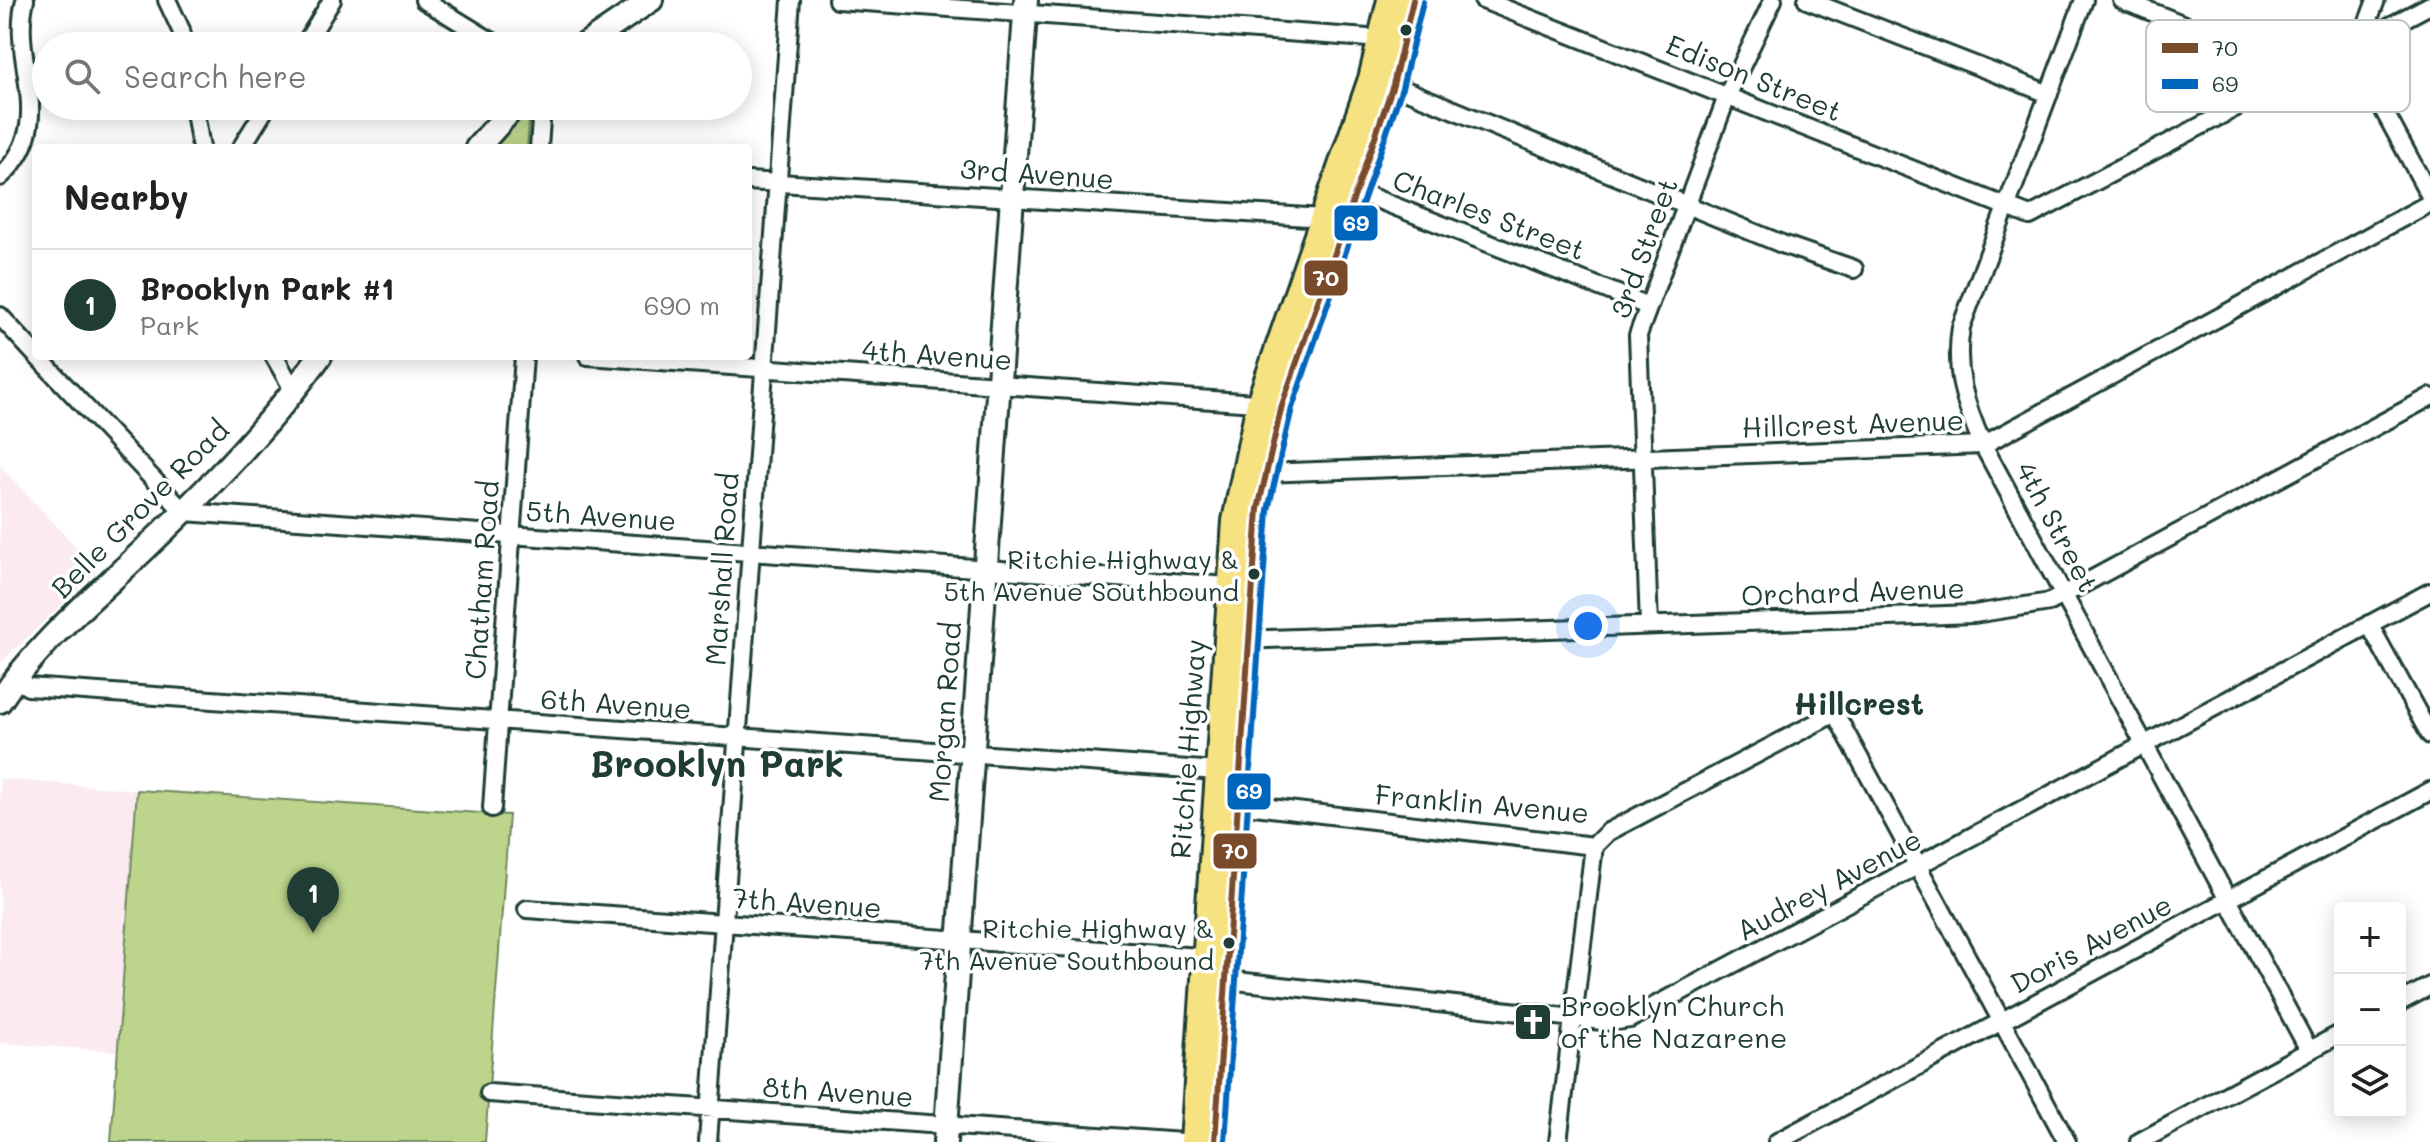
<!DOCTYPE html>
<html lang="en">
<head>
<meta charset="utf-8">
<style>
  :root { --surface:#fff; --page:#f2f2f2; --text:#222; --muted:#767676; --line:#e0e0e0; --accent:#1f3d34 }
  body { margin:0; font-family:Mali,sans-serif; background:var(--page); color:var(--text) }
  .controls { position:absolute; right:24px; bottom:24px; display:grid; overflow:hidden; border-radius:8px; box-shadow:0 4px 20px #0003 }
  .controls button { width:72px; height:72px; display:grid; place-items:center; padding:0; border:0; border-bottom:2px solid var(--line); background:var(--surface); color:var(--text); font:40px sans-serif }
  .you { position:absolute; left:1588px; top:626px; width:28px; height:28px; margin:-20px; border:6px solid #fff; border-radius:50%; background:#1a73e8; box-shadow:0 0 0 12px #1a73e833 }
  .badge { display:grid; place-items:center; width:52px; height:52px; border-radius:50%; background:var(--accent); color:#fff; font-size:26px; font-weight:700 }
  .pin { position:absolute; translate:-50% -66px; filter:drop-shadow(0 2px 4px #0008) }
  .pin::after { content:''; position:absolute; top:42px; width:28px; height:24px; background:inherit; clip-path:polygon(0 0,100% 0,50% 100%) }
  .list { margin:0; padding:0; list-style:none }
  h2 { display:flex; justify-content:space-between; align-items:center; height:104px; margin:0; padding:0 32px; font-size:34px }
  h2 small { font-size:26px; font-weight:400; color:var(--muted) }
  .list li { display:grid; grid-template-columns:52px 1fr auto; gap:24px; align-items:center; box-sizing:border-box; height:112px; padding:0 32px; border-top:2px solid var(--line) }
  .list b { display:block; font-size:30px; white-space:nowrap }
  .list p { margin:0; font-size:26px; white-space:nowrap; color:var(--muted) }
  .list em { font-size:26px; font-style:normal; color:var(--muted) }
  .icon { flex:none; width:44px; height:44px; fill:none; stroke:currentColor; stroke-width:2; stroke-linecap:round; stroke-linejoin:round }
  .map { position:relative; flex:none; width:2430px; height:1142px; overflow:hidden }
  .search { position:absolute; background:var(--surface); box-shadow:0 4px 20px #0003; left:32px; top:32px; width:720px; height:88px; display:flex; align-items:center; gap:20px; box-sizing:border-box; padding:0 28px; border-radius:44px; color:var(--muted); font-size:30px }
  .panel { position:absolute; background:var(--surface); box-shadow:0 4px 20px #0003; left:32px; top:144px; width:720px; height:216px; border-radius:8px }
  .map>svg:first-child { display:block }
  .built { fill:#fbeaef }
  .green { fill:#bcd48b; stroke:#6e8860; stroke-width:2 }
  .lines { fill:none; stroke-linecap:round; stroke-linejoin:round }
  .street-casing { stroke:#1f3d34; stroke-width:22 }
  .secondary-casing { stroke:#1f3d34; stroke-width:28 }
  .primary-casing { stroke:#1f3d34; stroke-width:30 }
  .street { stroke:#fff; stroke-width:16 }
  .secondary { stroke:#fff; stroke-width:22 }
  .primary { stroke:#f6e281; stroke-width:24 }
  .bus-1-casing { stroke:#fff; stroke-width:12 }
  .bus-2-casing { stroke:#fff; stroke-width:12 }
  .bus-1 { stroke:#7a4b2a; stroke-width:6 }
  .bus-2 { stroke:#0065bd; stroke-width:6 }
  .bus-dot { fill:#1f3d34; stroke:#fff; stroke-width:3 }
  .labels { text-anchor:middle; stroke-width:7; stroke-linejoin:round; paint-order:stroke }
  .bus-label { font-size:26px; fill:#1f3d34; stroke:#fff; text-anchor:end }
  .street-label { font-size:28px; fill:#1f3d34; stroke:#fff }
  .poi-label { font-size:28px; fill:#1f3d34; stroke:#fff; text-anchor:start }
  .neighbourhood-label { font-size:30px; font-weight:bold; fill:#1f3d34; stroke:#fff }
  .district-label { font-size:36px; font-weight:bold; fill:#1f3d34; stroke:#fff }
  .key { fill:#fff; stroke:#bcc5c2; stroke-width:2 }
  .key-label { font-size:22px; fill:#1f3d34 }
  .line-badge { stroke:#fff; stroke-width:3 }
  .badge-label { font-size:22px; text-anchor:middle; font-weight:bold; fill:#fff }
</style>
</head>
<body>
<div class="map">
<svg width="2430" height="1142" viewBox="0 0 2430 1142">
  <rect width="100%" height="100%" fill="#fff"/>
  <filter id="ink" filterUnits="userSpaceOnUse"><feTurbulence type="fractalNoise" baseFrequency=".0125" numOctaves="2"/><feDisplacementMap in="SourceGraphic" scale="16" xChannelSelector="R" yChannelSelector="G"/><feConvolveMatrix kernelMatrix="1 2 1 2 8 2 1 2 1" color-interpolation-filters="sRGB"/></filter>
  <g filter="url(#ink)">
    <path class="built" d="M0 466 98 570 0 663Z
      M0 779 137 790 117 1051 0 1043Z"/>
    <path class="green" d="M530 106 527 148H492Z
      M137 790 509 815 485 1142H111Z"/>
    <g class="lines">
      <defs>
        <path id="street" d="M167 0 181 30 184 46
          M424 0 499 46
          M837 0 1382 39
          M1483 0 2030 216 2430 5
          M1807 0 2049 94
          M2084 0 1961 327C1954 371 1965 405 1983 445L2309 1050
          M2122 0 2304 73
          M2360 43 2376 0
          M304 46 332 0
          M2350 48 2430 196
          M1393 85 1782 244 1854 269
          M194 106 201 148
          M241 148 267 106
          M539 148 542 106
          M0 177C60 122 9 63 25 0
          M748 181 1323 218
          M1356 191 1648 306
          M0 316 36 355
          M37 356 184 512 1229 586
          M274 356 294 391
          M588 356 1269 404
          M1265 473 1983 445 2430 203
          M2369 624 2430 735
          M1649 625 1638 335 1728 94 1773 0
          M1241 640 1974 614 2050 602 2430 397
          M15 678 28 687 1217 771
          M1237 804 1594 846 1608 832 1835 713 2067 1142
          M492 808 524 356
          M527 909 1214 958
          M1218 979 1611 1022 1630 1019 2430 592
          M2400 1002 2430 986
          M489 1093 1183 1142
          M708 1142 791 0
          M1558 1142 1594 846
          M1777 1142 2430 791
          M2139 1142 2340 1034"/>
        <path id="secondary" d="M583 46 651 0
          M477 148 515 106
          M0 701C39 641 96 596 147 547 210 487 269 426 320 356
          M945 1142 1026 0"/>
        <path id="primary" d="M1193 1142 1235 521 1259 403 1371 79 1390 0
          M1215 1142 1258 509 1282 405 1393 85 1413 0"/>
      </defs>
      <use href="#street" class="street-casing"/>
      <use href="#secondary" class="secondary-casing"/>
      <use href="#primary" class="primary-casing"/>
      <use href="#street" class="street"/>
      <use href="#secondary" class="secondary"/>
      <use href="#primary" class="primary"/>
      <defs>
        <path id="bus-1" d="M1215 1142 1258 509 1282 405 1393 85 1413 0"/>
        <path id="bus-2" d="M1225 1142 1268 510 1292 408 1402 88 1423 2"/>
      </defs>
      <use href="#bus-1" class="bus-1-casing"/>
      <use href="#bus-2" class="bus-2-casing"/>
      <use href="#bus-1" class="bus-1"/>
      <use href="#bus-2" class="bus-2"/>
    </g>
  </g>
  <defs>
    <symbol id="church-square" viewBox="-11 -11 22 22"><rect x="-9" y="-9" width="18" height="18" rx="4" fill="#1f3d34" stroke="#fff"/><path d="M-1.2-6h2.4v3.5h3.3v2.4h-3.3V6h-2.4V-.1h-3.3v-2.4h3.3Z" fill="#fff"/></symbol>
  </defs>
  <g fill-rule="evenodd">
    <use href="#church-square" x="1511" y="1000" width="44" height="44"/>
  </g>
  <g class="bus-dot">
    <circle cx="1406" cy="30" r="7"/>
    <circle cx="1254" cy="574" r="7"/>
    <circle cx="1229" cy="943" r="7"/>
  </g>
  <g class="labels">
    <g class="bus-label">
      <text x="1239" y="569">Ritchie Highway &amp;<tspan x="1239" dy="32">5th Avenue Southbound</tspan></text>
      <text x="1214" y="938">Ritchie Highway &amp;<tspan x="1214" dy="32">7th Avenue Southbound</tspan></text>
    </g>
    <g class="street-label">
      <text transform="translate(1754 78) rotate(22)" y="10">Edison Street</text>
      <text transform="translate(1037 174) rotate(4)" y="10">3rd Avenue</text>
      <text transform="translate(1489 215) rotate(21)" y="10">Charles Street</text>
      <text transform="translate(1644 248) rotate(-70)" y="10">3rd Street</text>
      <text transform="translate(937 355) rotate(4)" y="10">4th Avenue</text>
      <text transform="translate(1853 424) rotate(-2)" y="10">Hillcrest Avenue</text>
      <text transform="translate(140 509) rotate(-45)" y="10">Belle Grove Road</text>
      <text transform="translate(601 516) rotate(4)" y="10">5th Avenue</text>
      <text transform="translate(2057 527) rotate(62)" y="10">4th Street</text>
      <text transform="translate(722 569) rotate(-86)" y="10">Marshall Road</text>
      <text transform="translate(482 580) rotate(-86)" y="10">Chatham Road</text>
      <text transform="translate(1853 592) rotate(-2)" y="10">Orchard Avenue</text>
      <text transform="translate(616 704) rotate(4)" y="10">6th Avenue</text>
      <text transform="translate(945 712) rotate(-86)" y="10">Morgan Road</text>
      <text transform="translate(1188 749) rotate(-86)" y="10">Ritchie Highway</text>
      <text transform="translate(1482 804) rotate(5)" y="10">Franklin Avenue</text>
      <text transform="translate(1829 885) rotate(-28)" y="10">Audrey Avenue</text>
      <text transform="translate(807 903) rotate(4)" y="10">7th Avenue</text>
      <text transform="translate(2091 944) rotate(-28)" y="10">Doris Avenue</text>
      <text transform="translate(838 1092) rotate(4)" y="10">8th Avenue</text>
    </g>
    <g class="poi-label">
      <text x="1561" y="1016">Brooklyn Church<tspan x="1561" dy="32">of the Nazarene</tspan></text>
    </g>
    <g class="neighbourhood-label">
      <text x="1859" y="715">Hillcrest</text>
    </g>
    <g class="district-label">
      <text x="717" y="777">Brooklyn Park</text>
    </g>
  </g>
  <rect x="2146" y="20" width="264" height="92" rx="12" class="key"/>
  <rect x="2162" y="43" width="36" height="10" fill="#7a4b2a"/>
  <rect x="2162" y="79" width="36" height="10" fill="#0065bd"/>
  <g class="key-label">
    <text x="2212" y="56">70</text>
    <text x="2212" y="92">69</text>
  </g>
  <g class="line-badge">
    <rect x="1333" y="204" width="46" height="38" rx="8" fill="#0065bd"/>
    <rect x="1303" y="259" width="46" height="38" rx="8" fill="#7a4b2a"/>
    <rect x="1226" y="772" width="46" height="39" rx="8" fill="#0065bd"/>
    <rect x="1212" y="832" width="46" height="38" rx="8" fill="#7a4b2a"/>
  </g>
  <g class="badge-label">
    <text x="1356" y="231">69</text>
    <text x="1326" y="286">70</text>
    <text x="1249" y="799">69</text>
    <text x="1235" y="859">70</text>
  </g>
</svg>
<div class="controls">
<button>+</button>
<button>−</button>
<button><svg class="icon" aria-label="layers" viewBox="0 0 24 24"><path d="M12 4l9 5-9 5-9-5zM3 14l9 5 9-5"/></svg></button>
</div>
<div class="you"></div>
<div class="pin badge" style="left:313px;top:933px">1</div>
<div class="search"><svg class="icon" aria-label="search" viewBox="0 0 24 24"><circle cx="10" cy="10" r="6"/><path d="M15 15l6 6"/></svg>Search here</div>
<section class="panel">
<h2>Nearby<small></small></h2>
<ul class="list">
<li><span class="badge">1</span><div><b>Brooklyn Park #1</b><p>Park</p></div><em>690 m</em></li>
</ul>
</section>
</div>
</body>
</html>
